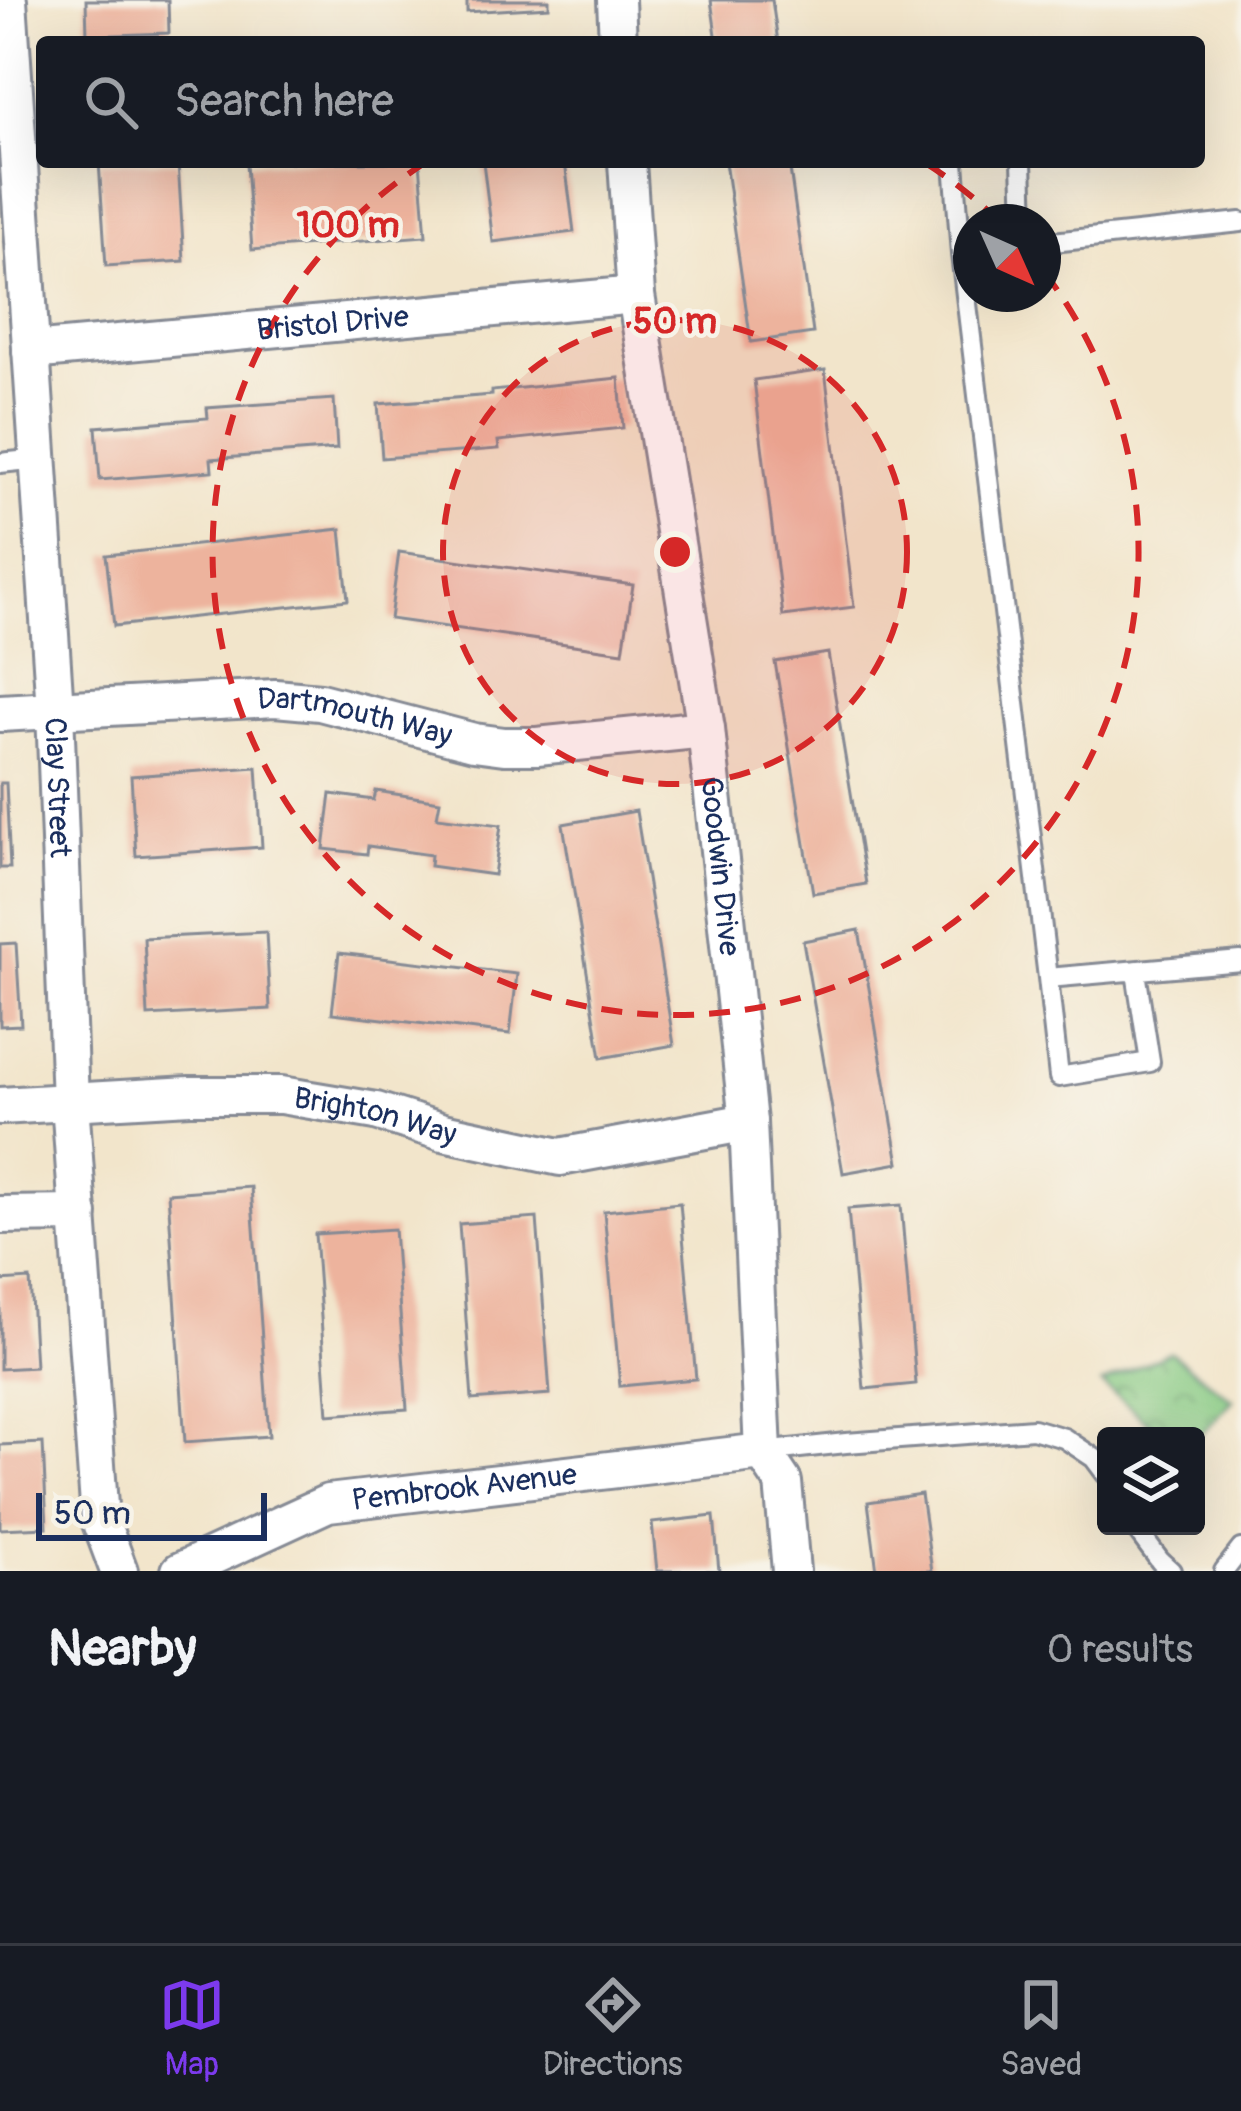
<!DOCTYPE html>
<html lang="en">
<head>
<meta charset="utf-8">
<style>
  :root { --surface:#171b24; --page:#20242c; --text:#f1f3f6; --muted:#9ea1a6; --line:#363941; --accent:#7c3aed }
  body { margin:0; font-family:Pangolin,sans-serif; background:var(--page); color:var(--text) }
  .controls { position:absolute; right:36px; bottom:36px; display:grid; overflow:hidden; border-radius:12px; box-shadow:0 12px 48px #0002 }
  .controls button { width:108px; height:108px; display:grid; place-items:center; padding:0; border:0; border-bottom:3px solid var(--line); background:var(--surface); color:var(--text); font:60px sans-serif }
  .compass { position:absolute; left:953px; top:204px; width:108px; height:108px; border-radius:50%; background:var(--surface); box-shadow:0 12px 48px #0002; rotate:135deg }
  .scale { position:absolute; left:36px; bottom:30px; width:231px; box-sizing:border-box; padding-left:12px; border:6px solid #1b2f5e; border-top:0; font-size:33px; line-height:42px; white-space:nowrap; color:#1b2f5e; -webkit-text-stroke:9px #f7f3e8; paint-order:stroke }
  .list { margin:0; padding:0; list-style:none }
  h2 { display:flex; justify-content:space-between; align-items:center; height:156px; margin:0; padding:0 48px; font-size:51px }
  h2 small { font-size:39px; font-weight:400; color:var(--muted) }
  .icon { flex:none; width:66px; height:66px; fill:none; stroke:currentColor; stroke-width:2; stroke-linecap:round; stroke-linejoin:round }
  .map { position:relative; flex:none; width:1241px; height:1571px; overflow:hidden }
  .search { position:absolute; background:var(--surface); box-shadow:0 12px 48px #0002; left:36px; right:36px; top:36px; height:132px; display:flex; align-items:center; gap:30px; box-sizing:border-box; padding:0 42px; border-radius:12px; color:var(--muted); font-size:45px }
  .sheet { height:372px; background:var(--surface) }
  nav { display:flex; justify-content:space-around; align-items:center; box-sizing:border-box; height:168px; border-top:3px solid var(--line); background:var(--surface); font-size:33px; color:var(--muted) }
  nav a { display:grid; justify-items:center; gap:6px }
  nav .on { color:var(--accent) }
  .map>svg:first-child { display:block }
  .park { fill:url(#park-crowns); stroke:#507c70; stroke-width:3 }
  .building { fill:#edb39d }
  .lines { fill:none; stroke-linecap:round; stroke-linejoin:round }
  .lane-casing { stroke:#868a94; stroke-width:24 }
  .street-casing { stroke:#868a94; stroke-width:42 }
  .lane { stroke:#fff; stroke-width:18 }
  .street { stroke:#fff; stroke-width:36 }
  .ring { fill:none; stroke:#d62828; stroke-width:6; stroke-dasharray:21 15 }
  .labels { text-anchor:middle; stroke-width:9; stroke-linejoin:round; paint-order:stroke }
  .street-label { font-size:30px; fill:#1b2f5e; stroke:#f7f3e8 }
  .centre { fill:#d62828; stroke:#f7f3e8; stroke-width:6 }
  .ring-label { font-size:36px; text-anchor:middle; font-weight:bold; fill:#d62828; stroke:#f7f3e8; stroke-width:9; stroke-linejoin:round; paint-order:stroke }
</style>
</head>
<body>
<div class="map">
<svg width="1241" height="1571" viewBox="0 0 1241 1571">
  <defs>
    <pattern id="park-crowns" width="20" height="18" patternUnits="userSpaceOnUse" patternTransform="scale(3)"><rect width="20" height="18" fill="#86c982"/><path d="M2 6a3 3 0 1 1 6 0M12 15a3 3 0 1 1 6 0" fill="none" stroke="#6da46e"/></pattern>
  </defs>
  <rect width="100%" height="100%" fill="#f7f3e8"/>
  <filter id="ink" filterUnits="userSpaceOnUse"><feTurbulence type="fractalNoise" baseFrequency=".00833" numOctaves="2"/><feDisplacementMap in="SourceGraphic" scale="24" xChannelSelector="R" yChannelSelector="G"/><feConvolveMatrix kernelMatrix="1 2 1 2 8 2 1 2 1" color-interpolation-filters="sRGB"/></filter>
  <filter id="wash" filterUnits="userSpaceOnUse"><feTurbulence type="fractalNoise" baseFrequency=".004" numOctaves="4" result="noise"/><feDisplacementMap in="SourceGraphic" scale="48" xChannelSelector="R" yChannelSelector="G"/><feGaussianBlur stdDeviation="2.7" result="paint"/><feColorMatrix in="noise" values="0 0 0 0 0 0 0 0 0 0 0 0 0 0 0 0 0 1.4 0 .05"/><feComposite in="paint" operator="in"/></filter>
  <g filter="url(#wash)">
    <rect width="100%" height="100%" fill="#f2e5cb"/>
    <path class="park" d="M1170 1352 1233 1400 1196 1440V1436H1164L1102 1384Z"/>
    <g id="blocks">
      <path class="building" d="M86 0H168L169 33 87 36Z
        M467 0H549V7L467 12Z
        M711 0H772L778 42H717Z
        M99 162H178L184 261 106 266Z
        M269 162H420L426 236 252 250 246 164Z
        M483 162H565L574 232 493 242Z
        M725 162H789L813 333 751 342Z
        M825 370 854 607 783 616 754 380Z
        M619 378 623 428 498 441 499 449 382 458 378 404 492 395V391Z
        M334 399 337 449 211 459 212 471 100 480 96 427 208 418 207 408Z
        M341 529 348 600 114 626 106 555Z
        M399 552 633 585 623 652 390 619Z
        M828 653 866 884 813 893 775 662Z
        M257 767 262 847 136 856 131 776Z
        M0 783H6L10 868H0Z
        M376 791 440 801 437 817 501 825 494 875 430 866 431 855 368 846 367 854 324 849 331 794 374 800Z
        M636 811 674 1045 601 1058 563 824Z
        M859 930 899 1163 843 1173 803 941Z
        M266 932 270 1009 148 1016 144 938Z
        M16 943 21 1025 0 1026V944Z
        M339 953 517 974 510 1034 332 1013Z
        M251 1187 269 1436 185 1442 168 1193Z
        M680 1203 696 1379 620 1386 604 1211Z
        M901 1205 916 1384 864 1389 848 1209Z
        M537 1218 550 1394 472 1400 459 1224Z
        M394 1229 407 1409 328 1415 315 1234Z
        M30 1279 35 1367 0 1369V1281Z
        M43 1443 47 1527 0 1529V1445Z
        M921 1494 932 1571H877L868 1502Z
        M714 1516 719 1571H657L652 1523Z"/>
    </g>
  </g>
  <g filter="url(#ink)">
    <use href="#blocks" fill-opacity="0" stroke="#868a94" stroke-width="3"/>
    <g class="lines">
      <defs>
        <path id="lane" d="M954 162 961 254 1048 978 1241 961
          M1022 162 1024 222
          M1043 243 1241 222
          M0 463 39 459
          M1048 978 1059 1077 1150 1062 1136 972
          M763 1452 846 1443 1033 1429 1064 1438 1094 1458 1106 1474
          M1134 1526 1160 1561 1171 1571
          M1224 1571 1241 1549"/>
        <g id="street">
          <path id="s1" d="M8 0 55 710 70 1102 100 1520 119 1571"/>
          <path d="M616 0 618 42"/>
          <path id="s2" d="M627 162 636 295 706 729 748 1122 763 1452 783 1482 791 1571"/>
          <path id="s3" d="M31 351 636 295"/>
          <path id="s4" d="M0 713 275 698 320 702 474 742 504 746H537L706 729"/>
          <path id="s5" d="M0 1106 190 1095H281L376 1111 443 1132 560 1157 748 1122"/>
          <path d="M0 1215 79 1214"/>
          <path id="s6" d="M180 1571 328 1503 763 1452"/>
        </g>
      </defs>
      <use href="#lane" class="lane-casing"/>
      <use href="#street" class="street-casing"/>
      <use href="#lane" class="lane"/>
      <use href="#street" class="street"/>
    </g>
  </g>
  <circle cx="675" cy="552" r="232" fill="#d62828" fill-opacity=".12"/>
  <g class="ring">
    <circle cx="675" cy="552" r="232"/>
    <path d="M927 164A463 463 0 0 1 1000 222M1045 273A463 463 0 1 1 423 164"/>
  </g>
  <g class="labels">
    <g class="street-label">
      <text dy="10" stroke="none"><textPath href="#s3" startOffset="303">Bristol Drive</textPath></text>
      <text dy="10" stroke="none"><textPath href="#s4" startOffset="357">Dartmouth Way</textPath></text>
      <text dy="10" stroke="none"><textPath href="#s1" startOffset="789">Clay Street</textPath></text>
      <text dy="10" stroke="none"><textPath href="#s2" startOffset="711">Goodwin Drive</textPath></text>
      <text dy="10" stroke="none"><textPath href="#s5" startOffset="378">Brighton Way</textPath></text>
      <text dy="10" stroke="none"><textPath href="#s6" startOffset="300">Pembrook Avenue</textPath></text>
    </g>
  </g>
  <circle cx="675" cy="552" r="18" class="centre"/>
  <g class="ring-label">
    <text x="348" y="237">100 m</text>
    <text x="675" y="333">50 m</text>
  </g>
</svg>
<div class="controls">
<button><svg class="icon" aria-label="layers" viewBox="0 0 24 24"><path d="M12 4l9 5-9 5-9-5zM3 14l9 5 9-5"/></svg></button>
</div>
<svg class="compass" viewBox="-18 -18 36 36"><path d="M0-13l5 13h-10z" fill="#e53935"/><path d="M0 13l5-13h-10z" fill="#9ea1a6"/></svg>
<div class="scale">50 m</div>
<div class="search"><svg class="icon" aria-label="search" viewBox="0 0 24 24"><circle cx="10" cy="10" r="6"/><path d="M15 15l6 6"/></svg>Search here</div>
</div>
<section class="sheet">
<h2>Nearby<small>0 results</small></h2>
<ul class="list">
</ul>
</section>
<nav>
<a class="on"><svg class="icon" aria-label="map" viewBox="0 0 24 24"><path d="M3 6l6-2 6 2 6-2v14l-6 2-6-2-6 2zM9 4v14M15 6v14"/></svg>Map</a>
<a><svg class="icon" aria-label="directions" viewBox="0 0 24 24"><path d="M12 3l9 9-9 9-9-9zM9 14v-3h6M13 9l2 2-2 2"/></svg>Directions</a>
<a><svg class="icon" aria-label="saved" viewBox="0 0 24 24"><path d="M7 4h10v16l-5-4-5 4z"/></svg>Saved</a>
</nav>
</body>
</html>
